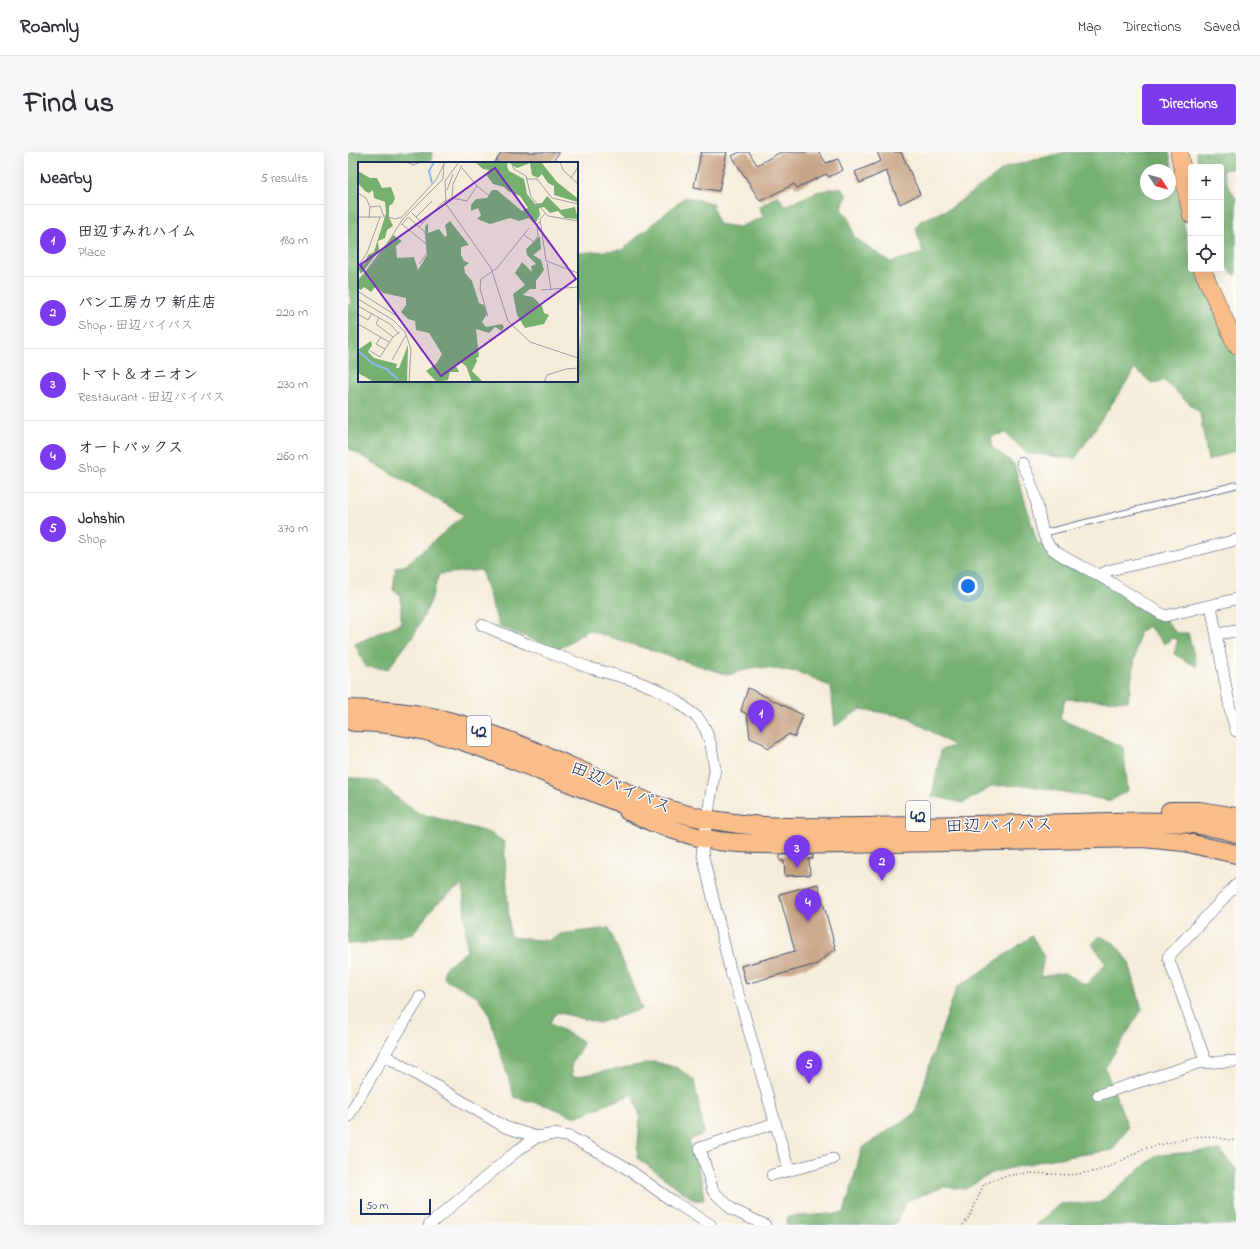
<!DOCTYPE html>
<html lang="en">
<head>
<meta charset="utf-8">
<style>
  :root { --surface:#fff; --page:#f7f7f7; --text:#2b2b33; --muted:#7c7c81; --line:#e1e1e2; --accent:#7c3aed }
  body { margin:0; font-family:"Indie Flower","Klee One",sans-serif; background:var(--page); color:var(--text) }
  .controls { position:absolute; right:12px; top:12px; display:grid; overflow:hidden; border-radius:4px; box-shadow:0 4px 16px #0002 }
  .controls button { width:36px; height:36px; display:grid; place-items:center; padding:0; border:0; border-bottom:1px solid var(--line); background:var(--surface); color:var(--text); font:20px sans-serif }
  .compass { position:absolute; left:792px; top:12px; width:36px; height:36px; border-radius:50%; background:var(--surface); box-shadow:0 4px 16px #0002; rotate:126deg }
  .scale { position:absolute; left:12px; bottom:10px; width:71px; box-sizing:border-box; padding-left:4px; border:2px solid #1b2f5e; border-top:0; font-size:11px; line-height:14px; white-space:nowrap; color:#1b2f5e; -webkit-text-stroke:3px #fdfcf7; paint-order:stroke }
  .you { position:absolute; left:620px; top:434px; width:14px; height:14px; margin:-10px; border:3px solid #fff; border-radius:50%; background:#1a73e8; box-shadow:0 0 0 6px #1a73e833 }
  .badge { display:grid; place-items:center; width:26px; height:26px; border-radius:50%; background:var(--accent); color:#fff; font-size:13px; font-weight:700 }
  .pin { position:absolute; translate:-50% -33px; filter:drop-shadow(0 1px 2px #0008) }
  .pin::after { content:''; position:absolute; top:21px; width:14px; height:12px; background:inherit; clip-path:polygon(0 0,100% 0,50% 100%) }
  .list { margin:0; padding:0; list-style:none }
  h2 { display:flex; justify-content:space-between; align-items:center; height:52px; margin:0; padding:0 16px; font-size:17px }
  h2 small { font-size:13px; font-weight:400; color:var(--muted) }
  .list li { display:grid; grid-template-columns:26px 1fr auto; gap:12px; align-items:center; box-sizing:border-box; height:72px; padding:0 16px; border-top:1px solid var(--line) }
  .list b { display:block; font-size:15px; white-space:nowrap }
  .list p { margin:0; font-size:13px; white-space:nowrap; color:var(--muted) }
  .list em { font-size:13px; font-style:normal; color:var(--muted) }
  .icon { flex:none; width:22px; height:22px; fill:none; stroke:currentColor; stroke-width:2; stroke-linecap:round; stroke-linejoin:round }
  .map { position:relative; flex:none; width:888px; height:1073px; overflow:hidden; border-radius:4px }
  header { display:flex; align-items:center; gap:24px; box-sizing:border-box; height:56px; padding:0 20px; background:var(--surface); border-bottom:1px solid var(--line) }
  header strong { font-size:19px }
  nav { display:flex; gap:22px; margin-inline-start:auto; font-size:14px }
  .intro { display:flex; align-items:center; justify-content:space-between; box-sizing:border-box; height:96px; padding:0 24px }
  h1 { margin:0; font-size:28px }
  .button { padding:10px 18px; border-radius:4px; background:var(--accent); color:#fff; font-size:14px; font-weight:700 }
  main { display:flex; gap:24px; padding:0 24px }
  aside { flex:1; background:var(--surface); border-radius:4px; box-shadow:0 4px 16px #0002 }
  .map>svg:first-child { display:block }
  .forest { fill:#75b06f; stroke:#487066; fill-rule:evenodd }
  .building { fill:#c6a182 }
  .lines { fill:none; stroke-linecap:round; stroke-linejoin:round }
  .service-casing { stroke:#3c4b70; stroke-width:7 }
  .minor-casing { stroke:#3c4b70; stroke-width:12 }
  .primary-casing { stroke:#3c4b70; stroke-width:18 }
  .trunk-casing { stroke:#3c4b70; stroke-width:20 }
  .path { stroke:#3c4b70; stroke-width:1.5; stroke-dasharray:1 3; stroke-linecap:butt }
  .service { stroke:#fff; stroke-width:5.5 }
  .minor { stroke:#fff; stroke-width:11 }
  .primary { stroke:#f9bd89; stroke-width:17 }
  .trunk { stroke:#f9bd89; stroke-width:18 }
  .labels { text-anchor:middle; stroke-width:3; stroke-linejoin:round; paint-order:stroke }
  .shield { fill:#fdfcf7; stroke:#5f6c8c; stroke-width:1 }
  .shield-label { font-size:17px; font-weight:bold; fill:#1b2f5e }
  .street-label { font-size:18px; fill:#1b2f5e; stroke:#fdfcf7 }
  .inset-river { fill:none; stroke:#8abaf6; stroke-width:2 }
  .inset-road { fill:none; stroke:#9ea0a8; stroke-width:1 }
  .view { fill:#7b2cbf; fill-opacity:0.15; stroke:#7b2cbf; stroke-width:2 }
  .inset-edge { fill:none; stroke:#1b2f5e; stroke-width:2 }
</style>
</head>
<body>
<header>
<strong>Roamly</strong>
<nav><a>Map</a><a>Directions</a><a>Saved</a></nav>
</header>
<div class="intro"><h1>Find us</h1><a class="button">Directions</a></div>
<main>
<aside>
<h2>Nearby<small>5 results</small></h2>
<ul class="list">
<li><span class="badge">1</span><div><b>田辺すみれハイム</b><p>Place</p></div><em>180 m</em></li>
<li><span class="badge">2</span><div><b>パン工房カワ 新庄店</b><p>Shop · 田辺バイパス</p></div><em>220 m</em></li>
<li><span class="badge">3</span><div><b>トマト＆オニオン</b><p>Restaurant · 田辺バイパス</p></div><em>230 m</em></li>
<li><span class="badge">4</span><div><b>オートバックス</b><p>Shop</p></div><em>260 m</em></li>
<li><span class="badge">5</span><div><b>Johshin</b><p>Shop</p></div><em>370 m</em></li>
</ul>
</aside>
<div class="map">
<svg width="888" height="1073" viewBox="0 0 888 1073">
  <rect width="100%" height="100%" fill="#fdfcf7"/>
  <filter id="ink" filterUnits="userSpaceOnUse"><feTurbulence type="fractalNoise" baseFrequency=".025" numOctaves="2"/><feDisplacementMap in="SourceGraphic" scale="8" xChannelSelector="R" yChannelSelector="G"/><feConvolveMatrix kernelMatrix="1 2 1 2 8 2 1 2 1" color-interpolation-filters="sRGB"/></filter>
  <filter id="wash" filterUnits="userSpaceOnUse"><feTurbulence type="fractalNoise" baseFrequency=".012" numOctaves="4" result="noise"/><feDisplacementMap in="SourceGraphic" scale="16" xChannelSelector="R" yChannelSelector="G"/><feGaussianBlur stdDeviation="0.9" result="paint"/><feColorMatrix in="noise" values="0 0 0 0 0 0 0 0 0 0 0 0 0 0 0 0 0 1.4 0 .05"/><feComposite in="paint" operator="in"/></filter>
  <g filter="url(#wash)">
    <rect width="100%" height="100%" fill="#f5ecd9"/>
    <path class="forest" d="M0 0H84L83 11H11V229H229V101L274 98 337 45 364 51 370 72 391 75 416 65 411 55 430 43 437 54 469 40 493 35 499 44 493 57 501 65 506 85 542 110 575 101 568 76 572 69 603 56 659 15 718 0H821L841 97 843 102V117H850L888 203V298L860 309 852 261 815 228 805 232 787 217 727 307 679 301 657 281 643 284 645 296 666 312 689 390 753 429 794 457 819 469 828 481H840L849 515 826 502 830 488 824 486 817 492 800 474 791 481 780 549 717 547 712 567 775 595 780 638 763 649 678 633 645 634 615 651 584 644 593 598 606 594 560 565 513 557 487 574 483 535 450 520 408 515 380 523 240 478 210 498 151 474 133 418 91 422 82 451 67 481 40 517 18 515 7 492 53 471V443L45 438 48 416 58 413 116 363 0 296V153L3 152 0 128ZM798 18H822V42H798Z
      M848 0H888V16L874 18 881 35 888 47V124L878 115 873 102V15H851Z
      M0 626H5L31 630 54 650 71 661 142 681 156 690 162 785 200 789 213 782 261 776 294 857 251 871 209 860 201 871 236 890 223 913 225 925 307 910 330 916 346 928 356 981 341 989 354 1030 356 1048H346L289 1006 292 964 285 942 227 965 200 954 166 945 140 859 129 844 96 826V817L119 799 115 732 88 752 65 781 19 791 0 792Z
      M684 784 696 805 692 825 716 821 738 833 758 811 744 792 752 784 767 792 780 808 794 857 757 916 780 975 765 998 698 1008 646 1020 617 1037 596 1035 558 1049 547 1073H438L440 1065 496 1061 514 996 550 972 567 962 584 905 609 835 630 822Z
      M872 998 888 1017V1073H687L712 1052 751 1051 809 1003Z"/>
    <g id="blocks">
      <path class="building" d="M154 0H212L203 11H146Z
        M353 0H379L371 39 346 35Z
        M392 0H401L409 13 433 0H471L478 11 490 7 495 18 481 25 478 22 449 36 446 32 412 49 384 4Z
        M529 0H553L572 42 552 52 538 19 512 31 507 20 533 9Z
        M400 536 455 563 447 585 441 582 420 597 416 592 402 586 399 562 393 559Z
        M432 703H465V707H461L462 723 437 724 436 709H432Z
        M470 732 488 798 483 800 469 812 398 832 393 814 447 799 431 742Z"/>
    </g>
  </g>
  <g filter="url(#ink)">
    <use href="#blocks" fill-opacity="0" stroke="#3c4b70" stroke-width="1"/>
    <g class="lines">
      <defs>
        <path id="service" d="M696 381 888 333"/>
        <path id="minor" d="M674 311C680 322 685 335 688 348 691 360 693 382 700 392 708 404 739 416 752 424 774 437 794 451 817 464L888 447
          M751 423 762 418 834 402 888 388
          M863 453 882 557 888 579
          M134 473 179 492 242 516 288 529 311 538 329 549 350 566 357 576 363 593 367 617 354 700 382 817 393 851 441 1019
          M869 482 888 479
          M36 903 157 975 189 985
          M858 910 820 805 888 733
          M750 943 850 911 888 909
          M0 965 36 903 72 845
          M424 1023 485 1007
          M81 1073 170 998 189 985 206 982 222 985 271 1011 326 1050 363 1073
          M417 1073 385 1058 365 1039 352 996 427 971"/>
        <path id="primary" d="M831 0 843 63
          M854 117 888 193"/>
        <path id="trunk" d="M0 557C33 558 67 560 100 569 151 582 200 605 249 626 262 631 273 639 286 644 314 657 347 666 378 670 423 677 469 675 514 675 585 674 655 672 725 671 779 670 835 665 888 681
          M5 570C78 570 145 599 212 627 239 638 266 649 294 660
          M280 659C306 672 340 684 370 689 394 692 419 692 443 693L795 686 836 690 888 702
          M822 659H852L888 665"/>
      </defs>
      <use href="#service" class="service-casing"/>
      <use href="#minor" class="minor-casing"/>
      <use href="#primary" class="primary-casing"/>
      <use href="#trunk" class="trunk-casing"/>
      <path class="path" d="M615 1073 622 1064 636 1032 656 1024 681 1021 722 1023 749 1019 766 1013 794 997 846 985 860 984 888 989"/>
      <use href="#service" class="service"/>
      <use href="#minor" class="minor"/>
      <use href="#primary" class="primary"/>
      <use href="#trunk" class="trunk"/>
    </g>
  </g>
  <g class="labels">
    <g class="shield">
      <rect x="119" y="564" width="24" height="30" rx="3"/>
      <rect x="558" y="649" width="24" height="30" rx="3"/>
    </g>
    <g class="shield-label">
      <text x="131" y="585">42</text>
      <text x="570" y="670">42</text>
    </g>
    <g class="street-label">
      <text transform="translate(273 635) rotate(23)" y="6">田辺バイパス</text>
      <text transform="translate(651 673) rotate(-1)" y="6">田辺バイパス</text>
    </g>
  </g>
  <g transform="translate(10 10)">
    <rect width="220" height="220" fill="#f5ecd9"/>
    <path d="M117 0H183L199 20 219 36V40L196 33V24L190 21 184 12 180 16 174 13 172 1 159 6 150 0 149 4 151 9 166 17 169 32 177 42 184 41 189 34 203 48 217 45 220 57 207 56 200 49 192 51 186 45 181 46 182 53 177 62 171 56 161 59 152 56 132 62 119 57 123 53 120 46 113 49V43L118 37 129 36 134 28H139L164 49 170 46 162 34 150 29 146 25 135 22 129 14 131 8 125 7ZM0 9 12 16H19L24 26 33 25 37 36 35 41 31 44V55L35 64 29 68 27 76 20 79 21 89 3 112 0 106 3 101 6 103 10 93 16 90 28 51 27 40 16 36 15 28 11 31 7 29 0 21ZM92 59 111 83 103 85V93L106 99 111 101 106 105 107 111 114 119 121 141 126 143 129 152 124 160 128 165 144 162 146 165 144 169 137 165 131 171 118 167 121 195 118 196 119 199 114 209 125 220H114L108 204 102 200 98 204 101 210H92L90 218 79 220 68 209 78 202 84 192 71 171 58 168 57 159 50 157 43 150 48 143V136L25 131 18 124 13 130 6 125 3 128 0 126V119L35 73 44 79 38 84 39 96 56 95 60 108 69 93 67 65 70 61V71L81 67 87 75 89 73 87 63ZM182 74 183 87 175 93 183 98 186 108 178 119V127H172L165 133 175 135 184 144 186 151 191 153 186 162 167 166 159 153 155 132 167 123 157 111 164 100 174 110 173 104 178 102 169 93 168 87ZM13 179 14 183 10 190 16 196 39 202 38 206H41L50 183 49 219 16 220 0 211V181L1 187Z" fill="#75b06f"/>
    <path class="inset-river" d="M74 21 71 9 76 0M0 189 15 202 31 208M29 208 40 217"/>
    <path class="inset-road" d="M49 0 55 3 63 0M101 0 87 19 88 42 133 106 150 159 172 180 220 196M153 0 156 7 168 14 173 35 190 54 220 59M202 0 205 8 220 22M104 6 120 25 133 35M213 16 220 5M168 17H179L194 36 220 42M89 28 95 12M0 31 8 36 12 45 11 56M94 36 95 22 104 3M12 45 22 44 26 55M54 51 65 62M188 51 182 57 188 99 220 111M26 54 37 57 44 55 78 18 86 2M0 55H24M58 55 74 39M44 62 68 82M43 63 50 55 67 70 69 91 61 102M61 65 85 40 94 36 109 39 119 24M166 73 176 80 180 74 179 62 182 60M189 101 193 128M0 104 9 91 22 55M0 118 20 97 44 58 85 17 86 0M183 128 220 125M1 130 37 153M0 137 35 158 47 170 53 187 51 220M0 144 32 162 40 171M0 152 10 158 14 151M130 155 122 126 123 117 139 106 171 66M21 156 18 162 35 175M0 162 31 180M23 175 18 182 27 187M12 189 22 195 35 175 42 170M34 198 48 173M186 220 189 213 208 207 220 206"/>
    <path class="view" d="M137 6 218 117 83 214 2 103Z"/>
    <rect width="220" height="220" class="inset-edge"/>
  </g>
</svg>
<div class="controls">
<button>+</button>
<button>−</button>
<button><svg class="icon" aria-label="locate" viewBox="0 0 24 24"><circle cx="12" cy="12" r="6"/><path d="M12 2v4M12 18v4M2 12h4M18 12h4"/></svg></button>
</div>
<svg class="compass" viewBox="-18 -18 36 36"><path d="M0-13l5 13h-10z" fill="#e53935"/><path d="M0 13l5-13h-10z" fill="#7c7c81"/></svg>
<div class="scale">50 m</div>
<div class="you"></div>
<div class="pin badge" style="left:413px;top:581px">1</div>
<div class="pin badge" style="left:534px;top:729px">2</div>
<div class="pin badge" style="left:449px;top:716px">3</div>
<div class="pin badge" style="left:460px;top:770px">4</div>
<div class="pin badge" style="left:461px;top:932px">5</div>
</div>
</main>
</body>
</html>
